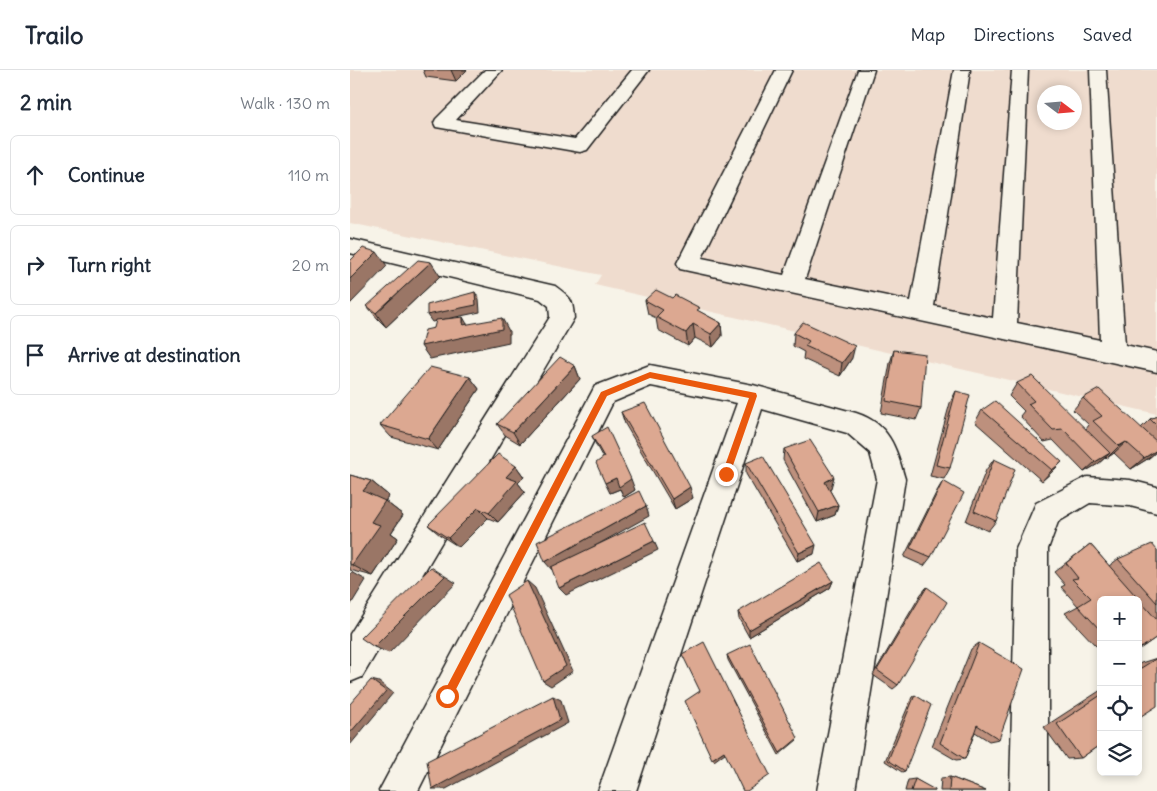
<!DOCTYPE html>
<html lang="en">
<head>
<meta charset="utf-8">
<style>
  :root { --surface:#fff; --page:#f6f6f7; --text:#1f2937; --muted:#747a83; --line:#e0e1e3 }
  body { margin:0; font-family:Delius,sans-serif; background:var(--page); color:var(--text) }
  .controls { position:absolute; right:15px; bottom:15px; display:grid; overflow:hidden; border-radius:8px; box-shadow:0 2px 8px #0003 }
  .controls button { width:45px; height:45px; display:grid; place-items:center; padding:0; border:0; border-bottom:1px solid var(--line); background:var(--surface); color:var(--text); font:25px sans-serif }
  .compass { position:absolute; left:687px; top:15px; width:45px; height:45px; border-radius:50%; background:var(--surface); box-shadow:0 2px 8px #0003; rotate:106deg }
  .stop { position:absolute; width:15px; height:15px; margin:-11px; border:4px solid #ea580c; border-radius:50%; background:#fff }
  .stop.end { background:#ea580c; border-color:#fff; box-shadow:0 1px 5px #0008 }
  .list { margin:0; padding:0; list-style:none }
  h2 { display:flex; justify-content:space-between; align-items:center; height:65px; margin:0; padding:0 20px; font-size:21px }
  h2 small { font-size:16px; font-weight:400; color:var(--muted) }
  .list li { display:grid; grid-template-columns:32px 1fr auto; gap:15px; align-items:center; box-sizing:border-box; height:80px; margin:0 10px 10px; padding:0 10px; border:1px solid var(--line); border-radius:8px }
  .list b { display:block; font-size:19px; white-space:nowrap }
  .list em { font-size:16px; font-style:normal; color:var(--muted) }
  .icon { flex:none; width:28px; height:28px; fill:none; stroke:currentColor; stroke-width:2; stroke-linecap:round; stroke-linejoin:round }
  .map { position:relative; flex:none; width:807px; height:721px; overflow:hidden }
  header { display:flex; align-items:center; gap:30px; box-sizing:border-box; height:70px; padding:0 25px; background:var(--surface); border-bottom:1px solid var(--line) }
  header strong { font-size:24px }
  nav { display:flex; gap:28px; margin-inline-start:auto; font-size:18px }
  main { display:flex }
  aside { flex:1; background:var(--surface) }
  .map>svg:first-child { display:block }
  .built { fill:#efdcce; fill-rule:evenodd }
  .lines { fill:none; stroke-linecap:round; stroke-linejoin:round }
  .minor-casing { stroke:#1c1c1c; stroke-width:3 }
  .minor { fill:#f7f3e8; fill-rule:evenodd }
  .wall { fill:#bd907d; stroke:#1c1c1c }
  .shaded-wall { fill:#9a7666; stroke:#1c1c1c }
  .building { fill:#dca891; stroke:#1c1c1c }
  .route { fill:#ea580c }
</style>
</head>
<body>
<header>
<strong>Trailo</strong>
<nav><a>Map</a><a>Directions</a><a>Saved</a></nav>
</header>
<main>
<aside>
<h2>2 min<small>Walk · 130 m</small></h2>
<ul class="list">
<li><svg class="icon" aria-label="ahead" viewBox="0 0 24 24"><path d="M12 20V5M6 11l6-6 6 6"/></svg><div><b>Continue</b></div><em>110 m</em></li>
<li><svg class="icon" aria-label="right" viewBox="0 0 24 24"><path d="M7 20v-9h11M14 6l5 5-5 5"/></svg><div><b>Turn right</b></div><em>20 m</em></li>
<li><svg class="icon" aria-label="arrive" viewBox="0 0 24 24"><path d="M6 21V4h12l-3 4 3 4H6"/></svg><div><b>Arrive at destination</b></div></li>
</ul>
</aside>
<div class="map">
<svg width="807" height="721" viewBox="0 0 807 721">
  <rect width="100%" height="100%" fill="#f7f3e8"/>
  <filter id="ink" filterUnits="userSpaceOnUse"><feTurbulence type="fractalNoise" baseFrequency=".02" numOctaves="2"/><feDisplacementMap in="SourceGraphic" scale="10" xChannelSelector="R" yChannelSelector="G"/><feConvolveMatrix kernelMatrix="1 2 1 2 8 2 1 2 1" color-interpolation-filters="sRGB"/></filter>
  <g filter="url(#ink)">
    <path class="built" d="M0 0H807V344L245 215 251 205 0 153ZM694 22H724V52H694Z"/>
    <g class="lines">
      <defs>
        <path id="minor" d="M135 0H152L106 50 225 69 282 0H299L237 80 230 82 86 57 84 53 86 49Z
          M426 0H442L352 188 434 205 508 0H524L455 209 561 231 604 0H620L584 236 643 248 662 0H678L667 253 750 270 740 0H756L775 275 807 282V302L330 199 327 193Z
          M0 169 205 216C220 227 223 229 224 248L12 607 0 612V564L200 247 199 236 190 229 0 183Z
          M300 295 403 315 506 343C540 354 546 378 555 409L505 721H467L527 409 520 383 497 363 412 339 286 721H248L387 333 301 316 263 332 68 721H29L245 316Z
          M737 407 780 410 807 417V443L780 436 740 433 708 452 698 479V721H660L666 479 686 433Z"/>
      </defs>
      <use href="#minor" class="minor-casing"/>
      <use href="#minor" class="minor"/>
    </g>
    <path class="wall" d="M73 0H117L106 11 76 7Z
      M90 206 36 257 28 249 17 236Z
      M295 230 350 242 371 253 372 266 363 277 345 268 338 276 308 260 306 248 298 244Z
      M444 263 502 288 490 306 453 289 454 282 443 276Z
      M544 280 571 338 566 350 531 343 540 293Z
      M225 296 230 309 170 374 155 365 147 354Z
      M120 307 129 319 88 380 41 367 30 355Z
      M667 313 736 359 739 355 723 340 733 328 791 358 800 349 807 346V381L799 388 781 399 764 383 757 388 756 387 748 394 734 402 703 370 694 372 670 346 674 341 659 326Z
      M606 321 600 398 594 409 580 406 600 333Z
      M632 340 712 392 692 411 625 352Z
      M271 342 343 428 325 439 275 354Z
      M242 366 285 420 274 427 270 419 260 423 253 388 247 377Z
      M434 379 481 418 479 419 488 435 485 445 467 452 433 390Z
      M644 389 646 451 638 461 616 451 636 400Z
      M396 393 464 484 447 491 396 404Z
      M166 396 174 407 168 413 175 422 148 452 138 448 109 477 90 465 78 455Z
      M0 405 21 411 39 426 35 431 53 445 41 463 48 468 23 506 0 500Z
      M593 411 581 487 574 496 554 487 587 421Z
      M740 474 759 496 768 489 807 480V567L791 578 788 579V530H751V574L746 576 715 543 728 536 711 517 715 515 704 502Z
      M483 511 480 518 399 567 389 549 388 542Z
      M577 517 548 615 543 619 523 605 571 524Z
      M629 573 649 669 639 671 625 662 615 689 606 690 582 676 621 579Z
      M377 585 447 670 429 685 378 590Z
      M807 588 788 648V595L791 593Z
      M751 620V674L731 688 717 689 694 657Z
      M565 625 555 701 552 702 535 691 562 627Z
      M600 707 636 721H590L591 708Z
      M565 709 585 721H555L558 710Z"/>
    <path class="shaded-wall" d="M101 0H117L106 11Z
      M27 182 37 196 0 234V209Z
      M81 192 90 206 36 257 26 243Z
      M125 222 129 229 130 242 82 252 77 245Z
      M113 247 121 261 152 248 159 261V272L80 289 71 276 113 255Z
      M371 253 372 266 363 277 361 264Z
      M343 254 345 268 338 276 336 263Z
      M505 276 502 288 490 306 492 293Z
      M225 296 230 309 170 374 163 362Z
      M120 307 129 319 88 380 78 369Z
      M776 372 764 383 757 388 769 376Z
      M807 380V381L799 388 781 399 794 388Z
      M760 383 748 394 734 402 745 392Z
      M712 392 702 402 692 411 702 400Z
      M166 396 174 407 168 413 175 422 148 452 139 443 156 407Z
      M484 407 481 418 473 422 475 412Z
      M266 408 281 409 285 420 274 427 270 419 260 423 255 413Z
      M21 411 39 426 35 431 53 445 41 463 48 468 23 506 2 495 21 452 13 421Z
      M340 417 343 428 325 439 322 429Z
      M488 435 485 445 467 452 469 442Z
      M296 436 299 446 202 500 195 492Z
      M128 438 138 448 109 477 98 468Z
      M304 471 308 480 216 525 209 518Z
      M466 475 464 484 447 491 449 483Z
      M2 502 16 510 0 536V505Z
      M95 506 106 513 39 583 24 577Z
      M177 511 185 518 223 601 201 616 193 611Z
      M483 511 480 518 399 567V560Z
      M21 610 29 612 43 623 0 675V663Z
      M203 626 211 630 218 653 96 719H82Z
      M374 681 375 683 364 691 362 689Z"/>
    <path class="building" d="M13 178 27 182 0 209V191Z
      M68 190 81 192 26 243 17 236Z
      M306 220 322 228 325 225 350 238 347 240 371 253 361 264 343 254 336 263 306 247 313 240 295 230Z
      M125 222 126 235 77 245V235Z
      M113 247V255L152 248V259L71 276 75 260 84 258 86 250Z
      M453 252 505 276 492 293 455 276 459 271 444 263Z
      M544 280 575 284 571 338 536 331Z
      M210 287 225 296 163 362 147 354Z
      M80 297 120 307 78 369 30 355Z
      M682 306 760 383 745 392 713 359 703 360 678 334 684 331 667 313Z
      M749 319 807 372V380L794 388 776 372 769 376 743 351 752 346 733 328Z
      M606 321 620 325 600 398 586 395Z
      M645 331 712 392 702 400 632 340Z
      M295 333 340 417 322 429 271 342Z
      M807 346V356L800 349Z
      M257 357 281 409 269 417 266 408 255 413 246 393 254 387 242 366Z
      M460 370 484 407 475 412 488 435 469 442 434 379Z
      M148 384 166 396 156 407 167 411 139 443 128 438 98 468 78 455Z
      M413 386 466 475 449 483 396 393Z
      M644 389 665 399 646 451 624 441Z
      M0 405 21 411 13 421 35 431 21 452 30 455 2 495 0 494Z
      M593 411 614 423 581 487 560 478Z
      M289 421 296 436 195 492 187 472Z
      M295 452 304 471 209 518 201 497Z
      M740 474 807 550V567L791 578 788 575V530H751V561L728 536 741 528 722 509 728 508 716 493Z
      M802 474 807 480V533L768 489Z
      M471 493 483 511 399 560 388 542Z
      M81 497 95 506 24 577 11 568Z
      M177 511 216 596 193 611 156 525Z
      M577 517 597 532 548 615 527 600Z
      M354 572 420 705 397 721H393L374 681 362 689 335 631 350 621 332 584Z
      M629 573 674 599 649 669 627 655 615 689 590 673Z
      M400 574 448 668 430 683 377 585Z
      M807 588V636L788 648V600Z
      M21 610 36 621 0 663V634Z
      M565 625 581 635 555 701 538 690Z
      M751 625V674L731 688 707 654Z
      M203 626 210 650 82 719 77 691Z
      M600 707 636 721H599Z
      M565 709 585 720V721H561Z"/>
  </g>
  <path class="route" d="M300 302 406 323 407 326 379 407 376 408 372 404 399 328 300 308 257 326 101 629 97 631 94 629 92 626 94 622 251 322Z"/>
</svg>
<div class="controls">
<button>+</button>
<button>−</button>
<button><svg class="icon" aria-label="locate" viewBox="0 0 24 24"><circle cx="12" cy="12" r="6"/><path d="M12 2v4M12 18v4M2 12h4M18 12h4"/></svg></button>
<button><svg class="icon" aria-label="layers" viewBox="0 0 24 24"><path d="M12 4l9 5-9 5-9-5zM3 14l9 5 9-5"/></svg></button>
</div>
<svg class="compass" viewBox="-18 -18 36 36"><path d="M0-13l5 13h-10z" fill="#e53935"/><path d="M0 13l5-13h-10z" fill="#747a83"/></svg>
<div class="stop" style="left:97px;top:626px"></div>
<div class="stop end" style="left:376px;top:404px"></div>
</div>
</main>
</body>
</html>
